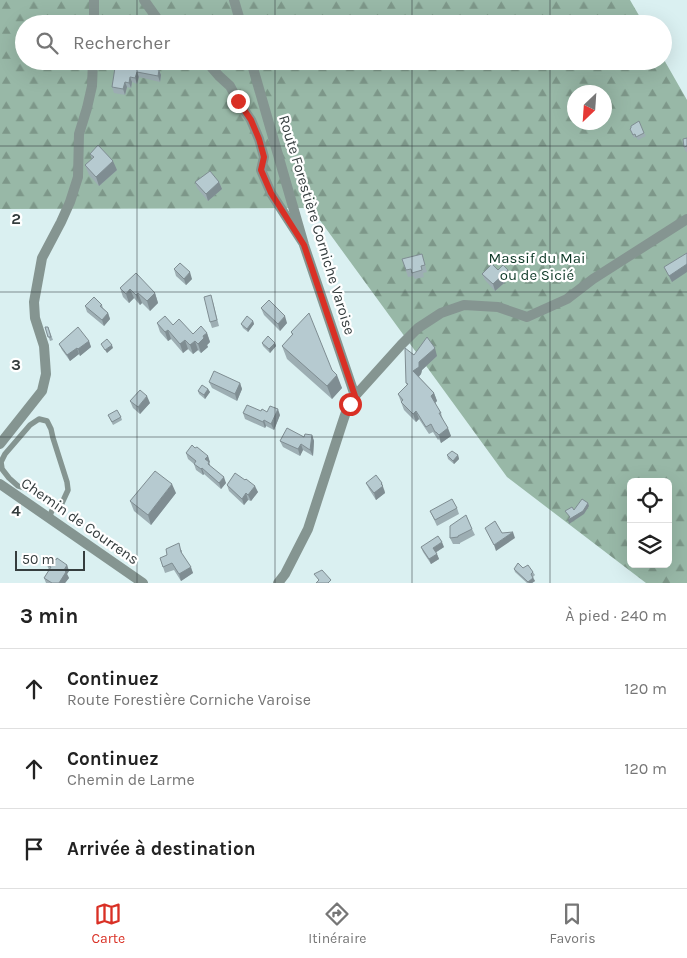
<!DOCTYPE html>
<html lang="fr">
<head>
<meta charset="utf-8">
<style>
  :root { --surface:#fff; --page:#f2f2f2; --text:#222; --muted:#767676; --line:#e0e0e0; --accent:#d93025 }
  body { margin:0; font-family:Karla,sans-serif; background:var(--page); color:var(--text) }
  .controls { position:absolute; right:15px; bottom:15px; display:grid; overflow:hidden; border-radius:8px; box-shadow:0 5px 20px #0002 }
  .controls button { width:45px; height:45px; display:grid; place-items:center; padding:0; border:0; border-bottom:1px solid var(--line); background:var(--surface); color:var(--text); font:25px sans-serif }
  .compass { position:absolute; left:567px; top:85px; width:45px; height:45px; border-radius:50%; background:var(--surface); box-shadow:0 5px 20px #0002; rotate:205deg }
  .scale { position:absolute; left:15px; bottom:12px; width:70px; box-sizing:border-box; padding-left:5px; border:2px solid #353d3e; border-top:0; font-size:14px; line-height:18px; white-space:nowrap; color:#353d3e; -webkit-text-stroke:4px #fff; paint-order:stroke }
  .stop { position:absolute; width:15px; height:15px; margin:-11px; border:4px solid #d93025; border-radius:50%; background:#fff }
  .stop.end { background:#d93025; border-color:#fff; box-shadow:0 1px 5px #0008 }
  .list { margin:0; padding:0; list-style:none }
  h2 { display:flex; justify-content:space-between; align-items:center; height:65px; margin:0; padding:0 20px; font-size:21px }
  h2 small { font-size:16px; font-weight:400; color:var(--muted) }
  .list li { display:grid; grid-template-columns:32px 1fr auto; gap:15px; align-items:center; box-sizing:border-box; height:80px; padding:0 20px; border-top:1px solid var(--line) }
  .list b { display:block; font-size:19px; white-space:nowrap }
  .list p { margin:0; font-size:16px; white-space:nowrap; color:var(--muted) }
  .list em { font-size:16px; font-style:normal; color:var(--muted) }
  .icon { flex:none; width:28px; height:28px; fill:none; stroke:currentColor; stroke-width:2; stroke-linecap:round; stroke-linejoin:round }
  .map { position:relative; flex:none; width:687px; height:583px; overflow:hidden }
  .search { position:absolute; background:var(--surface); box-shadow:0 5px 20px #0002; left:15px; right:15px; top:15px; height:55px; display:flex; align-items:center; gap:12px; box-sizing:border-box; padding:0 18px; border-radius:28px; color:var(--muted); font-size:19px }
  .sheet { height:305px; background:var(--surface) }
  nav { display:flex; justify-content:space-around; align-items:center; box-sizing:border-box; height:70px; border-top:1px solid var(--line); background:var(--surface); font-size:14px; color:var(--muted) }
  nav a { display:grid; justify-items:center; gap:2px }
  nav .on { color:var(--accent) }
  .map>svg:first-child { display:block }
  .forest { fill:url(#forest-firs); fill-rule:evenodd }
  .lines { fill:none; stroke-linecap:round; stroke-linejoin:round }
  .service { stroke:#859591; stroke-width:5.5 }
  .minor { stroke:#859591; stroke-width:10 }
  .tertiary { stroke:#859591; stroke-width:10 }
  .wall { fill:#9daeb3 }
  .shaded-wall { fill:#7f8d92 }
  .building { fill:#b6cad0; stroke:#7f8d92 }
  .route { stroke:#d93025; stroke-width:6 }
  .grid { fill:none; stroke:#353d3e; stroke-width:1; stroke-opacity:0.55 }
  .labels { text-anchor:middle; stroke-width:4.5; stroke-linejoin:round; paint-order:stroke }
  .street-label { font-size:15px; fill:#353d3e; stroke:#fff }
  .park-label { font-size:15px; fill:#0e3927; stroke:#fff }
  .grid-label { font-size:16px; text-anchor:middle; font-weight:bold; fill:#353d3e; stroke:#fff; stroke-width:4.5; stroke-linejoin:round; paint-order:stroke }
</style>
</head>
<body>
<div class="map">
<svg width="687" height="583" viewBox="0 0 687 583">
  <defs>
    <pattern id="forest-firs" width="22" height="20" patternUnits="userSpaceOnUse" patternTransform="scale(1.25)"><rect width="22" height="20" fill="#98b8a7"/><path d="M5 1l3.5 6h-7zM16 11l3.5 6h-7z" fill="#7d9789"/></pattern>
  </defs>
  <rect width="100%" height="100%" fill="#daf0f1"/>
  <path class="forest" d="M0 0H630L644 24H24V61H663V58L687 100V583H646L507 477 311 208 0 209ZM574 92H604V122H574ZM631 482H668V564H631Z"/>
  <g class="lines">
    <path class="service" d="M49 518 53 508 62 503 68 490 67 482 53 438 51 429 47 421 39 419 30 425 5 454 1 462 2 469 9 478 18 486 40 493 50 502 53 508"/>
    <path class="minor" d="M144 0 161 24
      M94 24V0
      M206 61 219 76 230 86 238 101 251 120 259 139 264 157 261 170 271 193 302 241
      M355 396 401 345 418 328 441 313 464 305 498 307 527 317 567 299 593 279 687 219
      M0 444 42 391 46 374 44 346 35 318 34 302 42 258 61 222 70 202 78 177 79 134 87 108 92 86 93 61
      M0 484 143 583"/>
    <path class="tertiary" d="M234 0 241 24
      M251 61 304 245 355 396 346 412 342 424 308 529 285 574 278 583"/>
  </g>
  <path class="wall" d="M140 65 159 70 161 75 160 82 139 77 137 84 132 82 131 88 127 87 125 95 114 93 112 87Z
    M630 129 644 133 646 136 638 140 636 137 634 138Z
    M687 138V152H686L684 147Z
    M90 154 117 170 99 186 89 175 85 165 92 159Z
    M195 182H219L222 189 208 201 197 188Z
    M687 253 672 282 667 273 664 267Z
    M422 254 427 272 423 273 424 277 415 279 413 276 408 277 402 259Z
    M174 269 192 279 186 285 176 276Z
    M498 270H508L511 277 495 291 485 280 482 274Z
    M120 288 155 293 158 303 150 311 142 303 140 305 134 298 129 303 123 297Z
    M213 302 219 326 212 328 210 322Z
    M102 305 103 308 108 313 110 319 104 326 87 312 85 306Z
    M261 308 287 323 280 331 264 315Z
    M253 321 254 324 248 332 243 328 241 324Z
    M157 323 173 325 193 334 207 333 210 342 207 345 208 347 201 353 198 350 193 354 188 349 183 353 171 339 168 341 160 332Z
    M45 327H48L53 340 50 341Z
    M291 332 332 370 342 388 332 399 287 359 282 346 292 335Z
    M89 341 91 347 80 356 79 354 70 361 62 350 59 344Z
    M262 343H275L276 346 270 353 263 346Z
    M414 355 437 356 422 370 421 374 419 377 434 393 437 401 435 403 441 413 443 420 451 436 441 443 439 439 438 440 433 432 429 434 419 419 416 422 404 410 398 394 407 385 406 383Z
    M209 382 240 383 242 389 237 401 212 388Z
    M208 389 210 392 205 399 199 394 198 391Z
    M130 401 150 403 140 414 133 408Z
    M261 411 267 412 280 415 274 430 266 426 265 428 245 419 243 413Z
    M108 415 121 417 122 420 113 425Z
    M312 435 314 441 313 456 303 450 300 456 283 447 280 441 304 437Z
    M186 453 208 456 210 466 226 483 221 489 204 474 203 475 196 470 194 464 188 459Z
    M447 455H458L459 459 454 464 448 459Z
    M245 480 258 492 251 501 248 500 244 505 229 491 227 485Z
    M366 483 384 489 385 493 376 500 369 489Z
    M176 493 151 525 134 511 130 501Z
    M457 508 459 514 437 526 430 511Z
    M472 529 475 535 460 543V544H453L450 538Z
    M421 547H444L436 552 439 559 431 564 423 552Z
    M182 550V554L193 573 181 581 174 570 165 573 160 558Z
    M56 560 67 565 69 571 67 574 69 578 65 583H46L44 578 49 570 47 565Z
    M523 568 533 572 535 575 533 577 535 581 532 583H527L515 572 514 569Z"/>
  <path class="shaded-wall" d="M159 70 161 75 160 82 158 76Z
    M137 72 139 77 137 84 135 78Z
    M130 77 132 82 131 88 129 83Z
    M125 82 127 87 125 95 123 89Z
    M113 161 117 170 99 186 96 177Z
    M219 182 222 189 208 201 206 194Z
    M687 264V272L672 282 669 276Z
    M508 270 511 277 495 291 493 284Z
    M190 272 192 279 186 285 184 279Z
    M130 289 134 298 129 303 126 294Z
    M138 293 142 303 140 305 136 295Z
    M155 293 158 303 150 311 147 301Z
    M108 313 110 319 104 326 102 320Z
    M285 316 287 323 280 331 278 324Z
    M253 321 254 324 248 332 247 329Z
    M168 330 171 339 168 341 165 332Z
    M207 333 210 342 207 345 208 347 201 353 198 344 203 336Z
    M185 340 188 349 183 353 180 344Z
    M89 341 91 347 80 356 78 349Z
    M195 341 198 350 193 354 190 345Z
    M275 343 276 346 270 353 269 349Z
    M112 345 113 348 107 353 105 350Z
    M77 348 79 354 70 361 67 355Z
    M435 348 437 356 422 370 421 374 416 379 413 371 419 362Z
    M337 375 342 388 332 399 327 386Z
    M240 383 242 389 237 401 235 394Z
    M208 389 210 392 205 399 204 395Z
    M434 393 437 401 434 404 431 396Z
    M147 396 150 403 140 414 138 407Z
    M278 409 280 415 274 430 271 424Z
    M416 411 419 419 416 422 413 414Z
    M264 420 266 426 265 428 263 422Z
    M448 428 451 436 441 443 439 435Z
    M312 435 314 441 313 456 310 450Z
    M301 444 303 450 300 456 298 449Z
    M458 455 459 459 454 464 453 461Z
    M208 456 210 462 209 463 211 468 205 459Z
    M202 468 204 474 203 475 201 469Z
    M224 477 226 483 221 489 219 483Z
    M382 483 385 493 376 500 374 493Z
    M172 484 176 493 151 525 148 515Z
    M255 486 258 492 251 501 248 495Z
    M246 493 248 500 244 505 242 499Z
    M588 503 589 506 584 514 569 524 568 520Z
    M513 532 515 538 496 551 494 545Z
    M442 542 444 547 435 553 433 548Z
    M437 554 439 559 431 564 429 559Z
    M67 565 69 571 67 574 69 578 65 583H59L64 570Z
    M191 567 193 573 181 581 179 574Z
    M533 578 535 581 532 583H529L528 582Z"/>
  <path class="building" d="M116 61H135L139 62 138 65 159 70 158 76 137 72 135 78 130 77 129 83 125 82 123 89 112 87Z
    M639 121 644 133 636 137 635 134 633 135 630 129 631 128V126Z
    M687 138V146L684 147 683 139Z
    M98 145 113 161 96 177 85 165 94 157 90 154Z
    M210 171 219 182 206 194 195 182Z
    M687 253V264L669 276 664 267Z
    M422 254 425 265 421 266 422 270 412 273 411 269 406 270 402 259Z
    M180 263 190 272 184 279 174 269Z
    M492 264 498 270 503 265 508 270 493 284 482 274Z
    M136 273 155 293 147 301 138 293 136 295 130 289 126 294 120 288Z
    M211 295 217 320 210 322 204 297Z
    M94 297 102 305 100 306 108 313 102 320 85 306Z
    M269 300 285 316 278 324 261 308Z
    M309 313 332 370 337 375 327 386 282 346 293 334 291 332Z
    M165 316 173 325 179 319 193 334 201 326 207 333 203 336 204 338 198 344 195 341 190 345 185 340 180 344 168 330 165 332 157 323Z
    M247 316 253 321 247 329 241 324Z
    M45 327H48L51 337H48Z
    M78 327 89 341 78 349 77 348 67 355 59 344Z
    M268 336 275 343 269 349 262 343Z
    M427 337 435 348 419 362V367L413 371 434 393 431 396 441 413H439L448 428 439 435 436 432H435L431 424 426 427 416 411 413 414 401 402 403 400 398 394 408 384 406 383 405 348 414 355Z
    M107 339 112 345 105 350 101 344Z
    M214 371 240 383 235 394 209 382Z
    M202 385 208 389 204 395 198 391Z
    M140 390 147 396 138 407 130 401Z
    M247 405 261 411 262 409 267 412 270 406 278 409 271 424 264 420 263 422 243 413Z
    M117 410 121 417 112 422 108 415Z
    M287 428 304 437 305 434 312 435 310 450 301 444 298 449 280 441Z
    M192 445 195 448 197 447 208 456 205 459 209 462 208 464 224 477 219 483 202 468 201 469 194 464 196 461 186 453Z
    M452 451 458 455 453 461 447 455Z
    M155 471 172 484 148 515 130 501Z
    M235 473 245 480 246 479 255 486 248 495 246 493 242 499 227 485Z
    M376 475 382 483 381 484 383 486 374 493 366 483Z
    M452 499 457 508 435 520 430 511Z
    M582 499 588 503 583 511 568 520 570 517 565 511 572 507 574 510Z
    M466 515 472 529 458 536V537L450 538V526Z
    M495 521 502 533 513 532 494 545 485 528Z
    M438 536 442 542 433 548 437 554 429 559 421 547Z
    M179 543 181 552 191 567 179 574 172 563 163 567 160 558 167 555 166 549Z
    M52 557 56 560 57 558 67 565 64 570 66 572 59 583H52L44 578 51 567 47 565Z
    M518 563 523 568 528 565 533 572 531 574 533 578 528 582 514 569Z
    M322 570 331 580 328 583H316L319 580 314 574Z"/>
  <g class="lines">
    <path class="route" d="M238 101 251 120 259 139 264 157 261 170 271 193 304 245 355 396 350 404"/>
  </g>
  <path class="grid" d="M137 0V24M275 0V24M412 0V24M550 0V24M137 61V583M275 61V583M412 61V583M550 61V583M0 146H687M0 292H687M0 437H687"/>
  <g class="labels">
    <g class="street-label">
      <text transform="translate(317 225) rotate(73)" y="5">Route Forestière Corniche Varoise</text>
      <text transform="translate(80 521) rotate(35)" y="5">Chemin de Courrens</text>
    </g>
    <g class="park-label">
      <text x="537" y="263">Massif du Mai<tspan x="537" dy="17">ou de Sicié</tspan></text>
    </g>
  </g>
  <g class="grid-label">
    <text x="16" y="224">2</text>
    <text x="16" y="370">3</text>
    <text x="16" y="516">4</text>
  </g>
</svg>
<div class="controls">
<button><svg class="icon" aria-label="locate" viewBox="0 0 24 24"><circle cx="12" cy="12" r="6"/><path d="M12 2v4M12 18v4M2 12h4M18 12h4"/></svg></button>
<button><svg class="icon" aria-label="layers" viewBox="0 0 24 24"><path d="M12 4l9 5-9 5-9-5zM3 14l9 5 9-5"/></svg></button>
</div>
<svg class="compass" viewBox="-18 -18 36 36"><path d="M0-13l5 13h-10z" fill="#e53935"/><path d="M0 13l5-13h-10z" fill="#767676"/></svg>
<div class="scale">50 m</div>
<div class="stop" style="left:350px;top:404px"></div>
<div class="stop end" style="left:238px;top:101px"></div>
<div class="search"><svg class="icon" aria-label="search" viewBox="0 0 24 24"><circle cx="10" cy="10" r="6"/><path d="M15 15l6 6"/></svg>Rechercher</div>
</div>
<section class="sheet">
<h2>3 min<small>À pied · 240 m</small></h2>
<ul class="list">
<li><svg class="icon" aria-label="ahead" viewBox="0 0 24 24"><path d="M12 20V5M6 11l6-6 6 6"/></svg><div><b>Continuez</b><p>Route Forestière Corniche Varoise</p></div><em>120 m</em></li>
<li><svg class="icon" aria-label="ahead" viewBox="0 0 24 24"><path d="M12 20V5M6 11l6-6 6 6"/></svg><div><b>Continuez</b><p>Chemin de Larme</p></div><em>120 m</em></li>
<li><svg class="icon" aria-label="arrive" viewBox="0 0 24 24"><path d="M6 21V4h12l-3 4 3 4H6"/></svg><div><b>Arrivée à destination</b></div></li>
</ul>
</section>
<nav>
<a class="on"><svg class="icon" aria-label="map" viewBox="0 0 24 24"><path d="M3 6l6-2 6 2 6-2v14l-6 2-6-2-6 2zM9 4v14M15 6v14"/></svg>Carte</a>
<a><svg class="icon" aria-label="directions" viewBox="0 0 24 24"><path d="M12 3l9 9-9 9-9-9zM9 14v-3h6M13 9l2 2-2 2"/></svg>Itinéraire</a>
<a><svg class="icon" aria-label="saved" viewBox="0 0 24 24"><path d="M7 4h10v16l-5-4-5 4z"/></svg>Favoris</a>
</nav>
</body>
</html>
